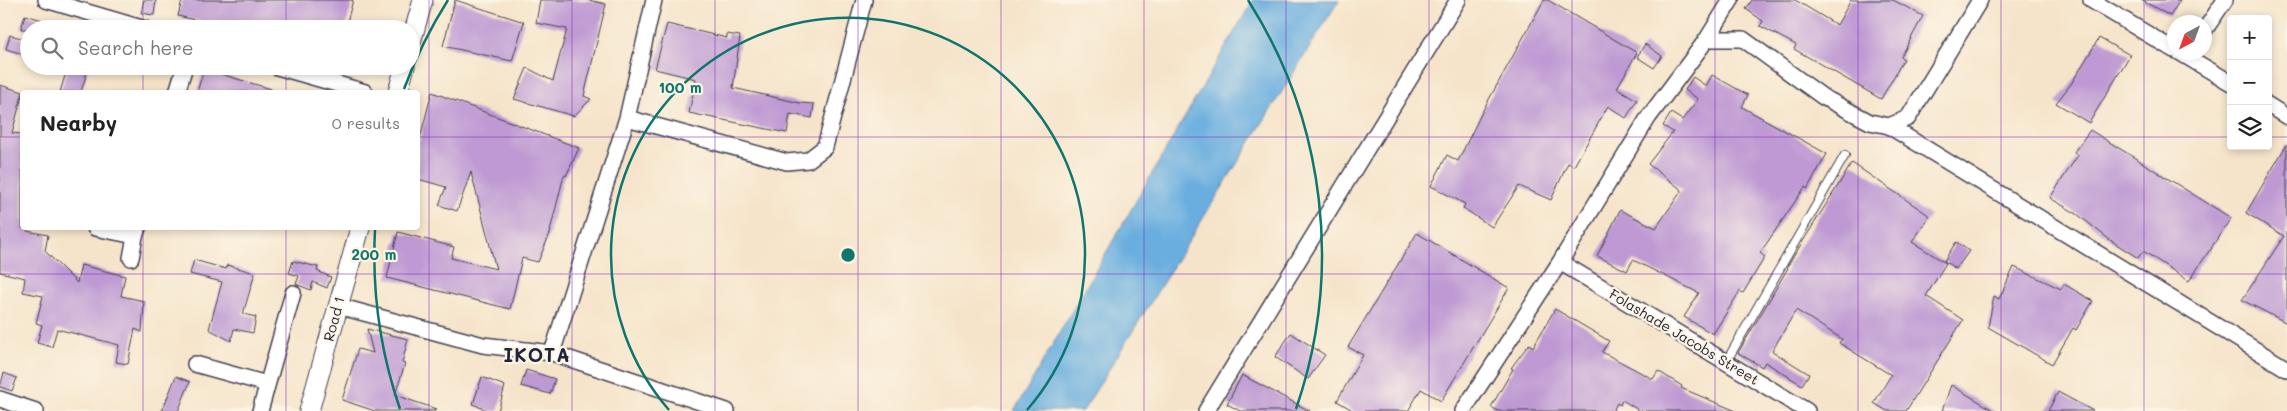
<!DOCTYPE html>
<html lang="en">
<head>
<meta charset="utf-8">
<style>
  :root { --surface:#fff; --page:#f6f6f6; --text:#222; --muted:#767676; --line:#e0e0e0 }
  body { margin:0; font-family:Mali,sans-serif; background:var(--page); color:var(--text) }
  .controls { position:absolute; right:15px; top:15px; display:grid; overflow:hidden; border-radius:5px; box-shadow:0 2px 8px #0003 }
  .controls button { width:45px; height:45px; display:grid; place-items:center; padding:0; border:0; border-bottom:1px solid var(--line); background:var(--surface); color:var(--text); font:25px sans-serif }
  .compass { position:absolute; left:2167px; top:15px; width:45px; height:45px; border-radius:50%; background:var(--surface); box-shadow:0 2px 8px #0003; rotate:221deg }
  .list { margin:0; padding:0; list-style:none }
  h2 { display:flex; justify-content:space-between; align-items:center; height:65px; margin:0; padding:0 20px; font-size:21px }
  h2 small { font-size:16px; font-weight:400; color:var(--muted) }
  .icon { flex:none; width:28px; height:28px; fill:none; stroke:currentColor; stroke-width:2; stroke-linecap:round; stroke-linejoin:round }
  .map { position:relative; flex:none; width:2287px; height:411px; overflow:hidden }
  .search { position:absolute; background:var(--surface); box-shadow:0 2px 8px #0003; left:20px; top:20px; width:400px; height:55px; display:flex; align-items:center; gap:12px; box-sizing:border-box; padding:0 18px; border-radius:28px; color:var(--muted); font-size:19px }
  .panel { position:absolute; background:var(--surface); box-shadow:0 2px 8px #0003; left:20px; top:90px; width:400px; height:140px; border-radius:5px }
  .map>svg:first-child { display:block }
  .water { fill:#69aedf; stroke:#46688d }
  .building { fill:#be99d3 }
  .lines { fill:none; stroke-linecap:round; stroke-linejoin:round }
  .service-casing { stroke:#423f50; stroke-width:10 }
  .minor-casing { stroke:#423f50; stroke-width:18 }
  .tertiary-casing { stroke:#423f50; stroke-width:21 }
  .service { stroke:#fff; stroke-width:8 }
  .minor { stroke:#fff; stroke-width:15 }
  .tertiary { stroke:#fff; stroke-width:19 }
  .grid { fill:none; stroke:#7b2cbf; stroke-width:1; stroke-opacity:0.55 }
  .ring { fill:none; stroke:#0f766e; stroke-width:2.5 }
  .labels { text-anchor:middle; stroke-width:4.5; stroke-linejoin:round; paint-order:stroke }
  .street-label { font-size:14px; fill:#22223b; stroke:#fcf5e5 }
  .district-label { font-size:19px; font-weight:bold; letter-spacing:1px; fill:#22223b; stroke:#fcf5e5 }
  .centre { fill:#0f766e; stroke:#fcf5e5; stroke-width:2.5 }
  .ring-label { font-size:15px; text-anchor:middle; font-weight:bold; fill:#0f766e; stroke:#fcf5e5; stroke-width:4.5; stroke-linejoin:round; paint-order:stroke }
</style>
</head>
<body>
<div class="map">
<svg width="2287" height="411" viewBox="0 0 2287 411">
  <rect width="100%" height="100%" fill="#fcf5e5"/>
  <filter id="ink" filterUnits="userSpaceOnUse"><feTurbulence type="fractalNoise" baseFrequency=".02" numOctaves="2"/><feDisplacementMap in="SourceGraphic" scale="10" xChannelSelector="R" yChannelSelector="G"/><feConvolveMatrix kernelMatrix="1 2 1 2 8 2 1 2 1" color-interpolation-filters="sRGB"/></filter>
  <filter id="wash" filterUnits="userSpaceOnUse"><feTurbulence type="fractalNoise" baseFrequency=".0096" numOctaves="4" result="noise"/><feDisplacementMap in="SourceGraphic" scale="20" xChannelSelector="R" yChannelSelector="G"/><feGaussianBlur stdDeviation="1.12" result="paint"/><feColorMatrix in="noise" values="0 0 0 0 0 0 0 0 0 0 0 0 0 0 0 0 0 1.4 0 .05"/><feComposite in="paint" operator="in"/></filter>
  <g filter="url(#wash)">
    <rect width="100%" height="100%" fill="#f6e4ca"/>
    <path class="water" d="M1253 0H1339L1083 411H1014Z"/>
    <g id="blocks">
      <path class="building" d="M144 0H156L154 15 141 13Z
        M182 0H353L345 29H216L217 25 178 16Z
        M455 0 524 22 512 61 443 46Z
        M540 0H588L606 4 584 96 591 99 574 116 514 99 527 68 553 81 567 29 536 23Z
        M1544 0H1548L1637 53 1617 88 1637 100 1626 118 1608 106 1574 166 1568 163 1551 200 1519 186 1492 227 1463 208 1465 204 1431 186 1447 155 1458 161 1482 112Z
        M1752 0H1795L1837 25 1851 0H1893L1923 16 1901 57 1904 59 1881 99 1794 49 1796 45 1760 26 1763 21 1746 9Z
        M2141 0H2180L2170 16Z
        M25 15 60 25 59 29H21Z
        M667 24 727 38V34L740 36 733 88 800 103 814 104 812 118 790 114 787 133 689 113 696 79 655 69Z
        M10 35 29 40V56L6 49Z
        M2099 38 2130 55 2089 123 2056 103 2071 84Z
        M1645 44 1662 56 1654 68 1637 57Z
        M68 66H89L81 92H60Z
        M204 69 271 89V92H197Z
        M1712 75 1748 95 1742 107 1827 154 1807 189 1805 187 1760 253 1765 257 1743 293 1740 291 1713 334 1684 317 1699 293 1633 260 1627 271 1597 256 1620 210 1656 228 1682 190 1648 164 1673 132 1663 126 1671 113 1682 120 1698 99 1685 90 1693 77 1706 86Z
        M0 85 23 92 12 133 22 134V228H27V231L48 235 45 251 77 283 81 265 125 276 121 296 144 301 142 332 135 329 128 364 116 362 119 345 57 329 52 347 37 343 42 325 36 323 43 296 23 292 25 278 0 272Z
        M432 92 579 148 566 176 564 175 550 231H551L538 262 522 258 510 309 387 278 398 232 454 247 451 258 496 269 471 172 457 211 439 205 446 187 418 179V146Z
        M2090 130 2231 218 2189 281 2143 251 2138 258 2110 240 2077 214 2050 198 2078 155 2074 152Z
        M2287 144V323L2242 300 2284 236 2246 213Z
        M1852 163 1930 216 1912 242 1946 263 1926 296 1963 320 1906 411H1887L1874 403 1891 375 1839 343 1842 339 1796 310 1772 351 1809 374 1802 385 1765 362 1762 367 1738 353 1788 268 1787 267 1795 254Z
        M1417 233 1509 288 1441 401 1421 389 1408 411H1354L1337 401 1363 355 1348 347Z
        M1956 242 1969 251 1956 269 1944 261Z
        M194 260 226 269 227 265 255 273 243 314 256 317 253 333 234 329 231 341 209 329 222 282 190 274Z
        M293 261 318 267 317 271 331 277 327 288 313 282 311 290 296 284 299 276 289 273Z
        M2014 267 2061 289 2064 284 2093 301 2076 330 2073 328 2052 364 1988 327 1994 296 1999 299Z
        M1555 309 1609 341 1602 352 1653 379 1658 371 1682 386 1681 388 1736 411H1640L1622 400 1620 405 1617 403 1613 411H1498L1491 407 1513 369 1511 368 1529 344 1533 347Z
        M367 329 408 339 402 363 405 364 395 395 436 409 435 411H375L342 400 358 349 373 353Z
        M1291 333 1325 355 1308 379 1275 357Z
        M526 370 555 379 550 394 521 386Z
        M4 373 17 378 12 391 0 387Z
        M1242 375 1310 411H1240L1227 404Z
        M176 376 190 382 178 411H162Z
        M482 377 505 386 498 411H488L473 404Z
        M1951 385 1995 411H1942Z
        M2058 392 2093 411H2048Z"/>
    </g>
  </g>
  <g filter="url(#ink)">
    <use href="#blocks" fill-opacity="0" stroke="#423f50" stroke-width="1"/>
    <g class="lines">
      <defs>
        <path id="service" d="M1726 362 1845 155"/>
        <path id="minor" d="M46 0 145 29
          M2091 0 2174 50
          M2204 31 2225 0
          M1707 39 1731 0
          M2179 52 2231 83
          M274 66 365 92
          M177 92 185 66
          M2268 105 2287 117
          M627 118 787 162 808 160 825 147 864 0
          M1889 126 2287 369
          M95 228 135 236 138 228
          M131 258 135 236
          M1560 262 1807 411
          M338 306 483 345 552 353 727 411
          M552 353 627 118 654 0
          M195 364 267 384
          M0 399 36 411
          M260 411 293 293
          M1206 411 1458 0
          M1463 411 1560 262 1648 118 1707 39H1743L1823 97 1870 122 1889 126 1908 118 1980 0"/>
        <path id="tertiary" d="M411 42 423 0
          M398 92 405 66
          M309 411 360 228"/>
      </defs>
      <use href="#service" class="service-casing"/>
      <use href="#minor" class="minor-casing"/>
      <use href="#tertiary" class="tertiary-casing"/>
      <use href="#service" class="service"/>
      <use href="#minor" class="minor"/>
      <use href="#tertiary" class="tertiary"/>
    </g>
  </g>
  <path class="grid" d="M143 0V29M286 0V29M429 0V411M572 0V411M715 0V411M858 0V411M1001 0V411M1144 0V411M1286 0V411M1429 0V411M1572 0V411M1715 0V411M1858 0V411M2001 0V411M2144 0V411M143 66V92M286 66V92M0 137H22M418 137H2231M2268 137H2287M143 228V411M286 228V411M0 274H2287"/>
  <g class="ring">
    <path d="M669 410A237 237 0 1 1 1027 410"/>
    <path d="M400 409A474 474 0 0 1 375 230M404 89A474 474 0 0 1 448 0M1248 0A474 474 0 0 1 1296 409"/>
  </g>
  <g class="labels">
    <g class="street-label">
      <text transform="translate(334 319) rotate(-75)" y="5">Road 1</text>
      <text transform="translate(1684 337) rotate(31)" y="5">Folashade Jacobs Street</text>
    </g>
    <g class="district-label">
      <text x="537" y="362">IKOTA</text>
    </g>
  </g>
  <circle cx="848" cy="255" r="8" class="centre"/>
  <g class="ring-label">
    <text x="680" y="93">100 m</text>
    <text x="374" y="260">200 m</text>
  </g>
</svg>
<div class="controls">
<button>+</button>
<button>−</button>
<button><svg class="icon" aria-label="layers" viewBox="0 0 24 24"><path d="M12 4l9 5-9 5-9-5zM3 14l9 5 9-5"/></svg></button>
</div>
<svg class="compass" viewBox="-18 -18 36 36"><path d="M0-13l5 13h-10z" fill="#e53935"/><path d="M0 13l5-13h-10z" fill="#767676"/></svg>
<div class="search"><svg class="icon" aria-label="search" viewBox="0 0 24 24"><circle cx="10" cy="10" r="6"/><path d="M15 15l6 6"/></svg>Search here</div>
<section class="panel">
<h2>Nearby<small>0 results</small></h2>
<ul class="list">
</ul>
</section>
</div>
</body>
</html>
